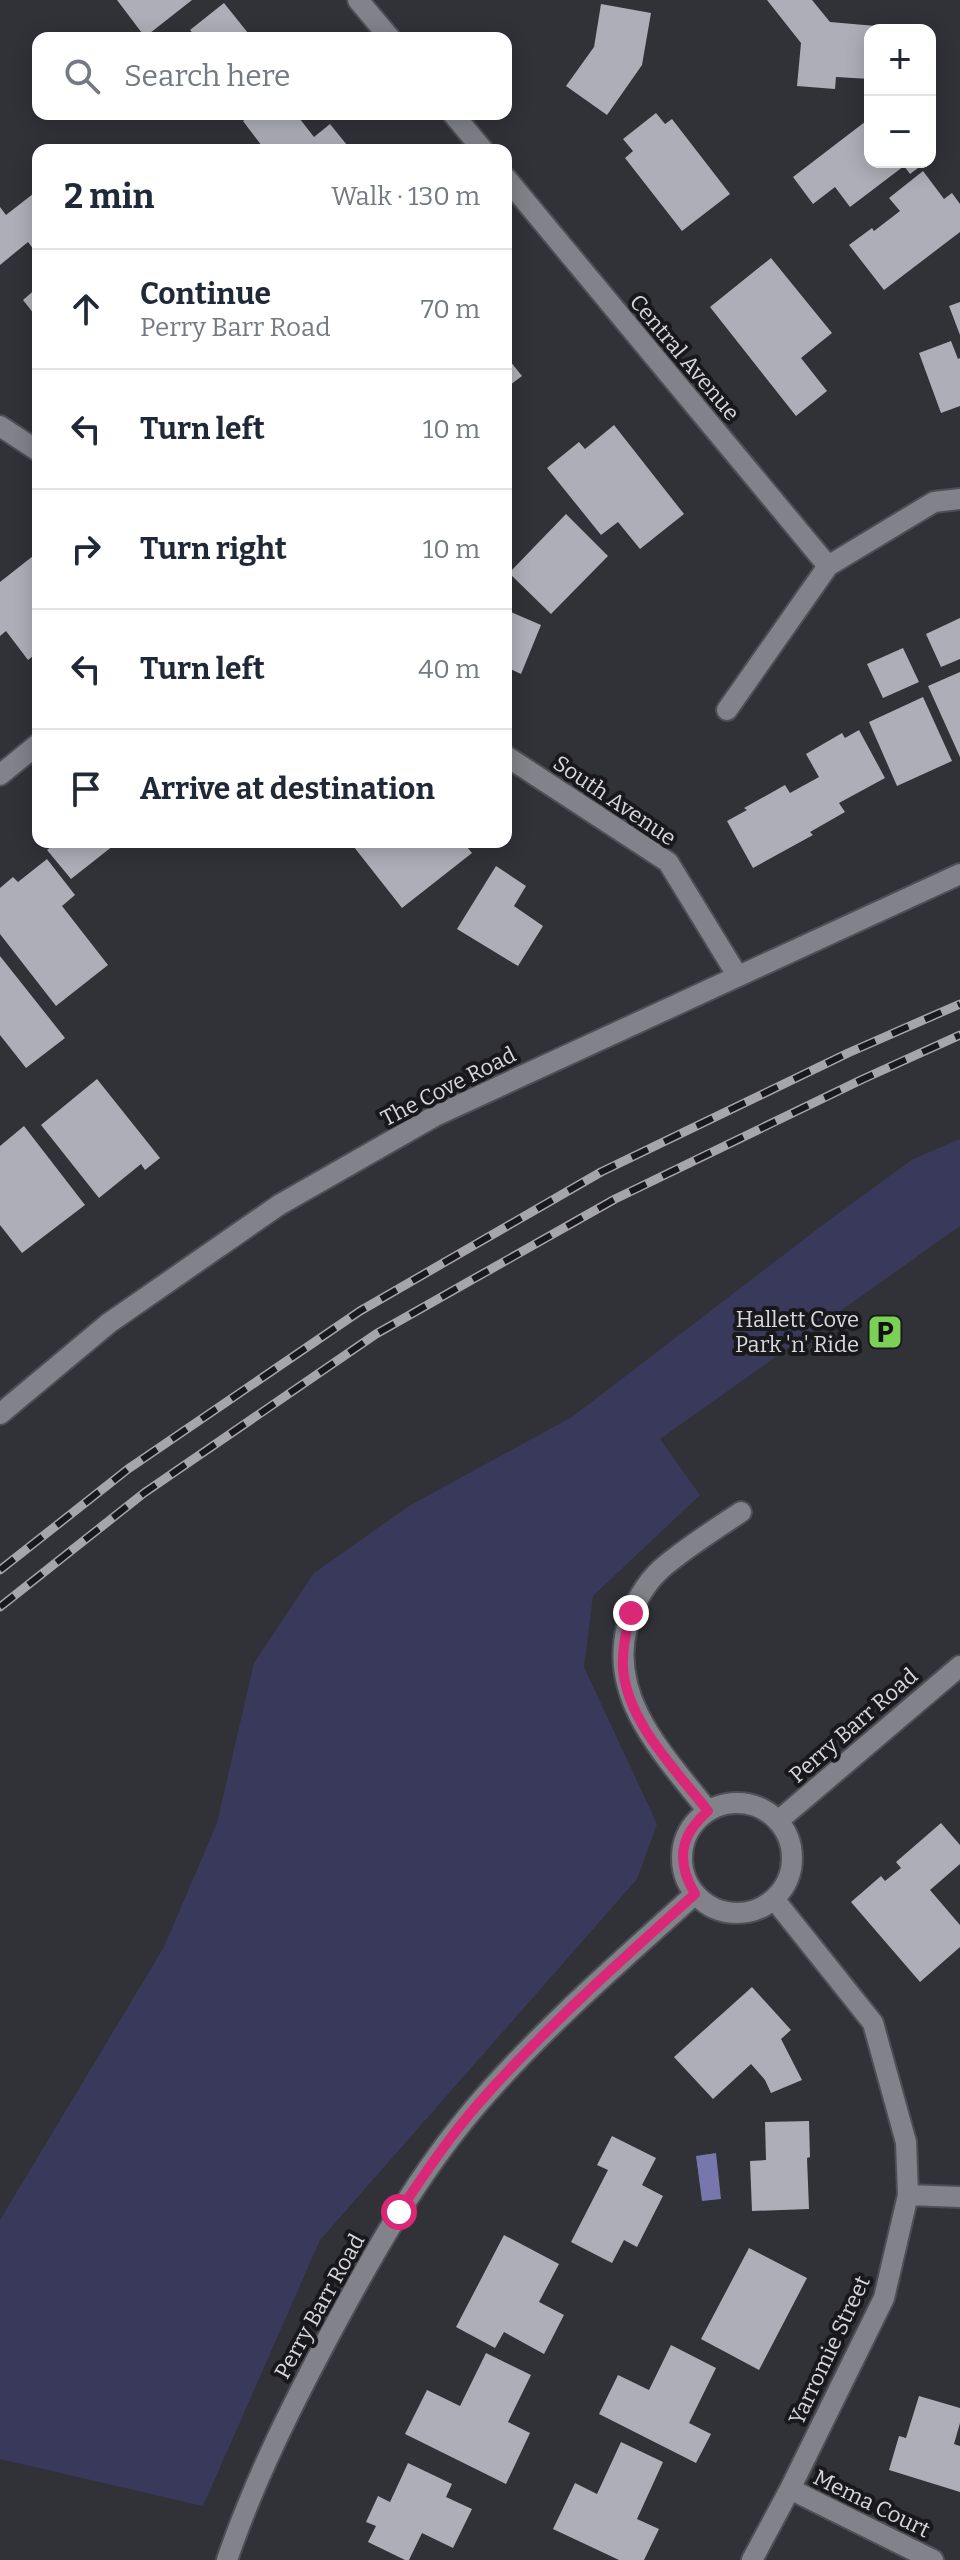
<!DOCTYPE html>
<html lang="en">
<head>
<meta charset="utf-8">
<style>
  :root { --surface:#fff; --page:#f6f6f7; --text:#1f2937; --muted:#747a83; --line:#e0e1e3 }
  body { margin:0; font-family:Bitter,serif; background:var(--page); color:var(--text) }
  .controls { position:absolute; right:24px; top:24px; display:grid; overflow:hidden; border-radius:16px; box-shadow:0 4px 20px #0003 }
  .controls button { width:72px; height:72px; display:grid; place-items:center; padding:0; border:0; border-bottom:2px solid var(--line); background:var(--surface); color:var(--text); font:40px sans-serif }
  .stop { position:absolute; width:24px; height:24px; margin:-18px; border:6px solid #db2777; border-radius:50%; background:#fff }
  .stop.end { background:#db2777; border-color:#fff; box-shadow:0 2px 8px #0008 }
  .list { margin:0; padding:0; list-style:none }
  h2 { display:flex; justify-content:space-between; align-items:center; height:104px; margin:0; padding:0 32px; font-size:34px }
  h2 small { font-size:26px; font-weight:400; color:var(--muted) }
  .list li { display:grid; grid-template-columns:52px 1fr auto; gap:24px; align-items:center; box-sizing:border-box; height:120px; padding:0 32px; border-top:2px solid var(--line) }
  .list b { display:block; font-size:30px; white-space:nowrap }
  .list p { margin:0; font-size:26px; white-space:nowrap; color:var(--muted) }
  .list em { font-size:26px; font-style:normal; color:var(--muted) }
  .icon { flex:none; width:44px; height:44px; fill:none; stroke:currentColor; stroke-width:2; stroke-linecap:round; stroke-linejoin:round }
  .map { position:relative; flex:none; width:960px; height:2560px; overflow:hidden }
  .search { position:absolute; background:var(--surface); box-shadow:0 4px 20px #0003; left:32px; top:32px; width:480px; height:88px; display:flex; align-items:center; gap:20px; box-sizing:border-box; padding:0 28px; border-radius:16px; color:var(--muted); font-size:30px }
  .panel { position:absolute; background:var(--surface); box-shadow:0 4px 20px #0003; left:32px; top:144px; width:480px; height:704px; border-radius:16px }
  .map>svg:first-child { display:block }
  .green { fill:#393a5b }
  .water { fill:#7678ad }
  .building { fill:#adaeb7 }
  .lines { fill:none; stroke-linecap:round; stroke-linejoin:round }
  .minor-casing { stroke:#4e4e55; stroke-width:24 }
  .minor { stroke:#81828a; stroke-width:20 }
  .rail-casing { stroke:#a5a5ab; stroke-width:9 }
  .rail { stroke:#19191d; stroke-width:6; stroke-dasharray:18; stroke-linecap:butt }
  .route { stroke:#db2777; stroke-width:10 }
  .labels { text-anchor:middle; stroke-width:8; stroke-linejoin:round; paint-order:stroke }
  .street-label { font-size:22px; fill:#d8d8dd; stroke:#19191d }
  .poi-label { font-size:22px; fill:#d8d8dd; stroke:#19191d; text-anchor:end }
</style>
</head>
<body>
<div class="map">
<svg width="960" height="2560" viewBox="0 0 960 2560">
  <rect width="100%" height="100%" fill="#313138"/>
  <path class="green" d="M960 1139V1226L660 1439 700 1495 593 1596 584 1667 657 1824 637 1879 320 2240 203 2506 0 2459V2220L164 1947 217 1823 254 1663 314 1573 409 1506 572 1417 828 1221 913 1159Z"/>
  <path class="water" d="M716 2153 721 2199 702 2201 696 2156Z"/>
  <path class="building" d="M117 0H192L145 37Z
    M767 0H812L830 22 876 26V30H870V79L836 77 835 89 797 86 801 43Z
    M224 3 252 38H197L190 30Z
    M601 4 651 13 642 65 607 115 566 86 594 47Z
    M656 113 665 124 672 119 730 194 682 231 625 158 633 151 623 139Z
    M252 114H296L314 137 330 124 351 150H265L243 121Z
    M870 118V162H926L910 174 904 166 850 207 835 187 813 204 793 177Z
    M923 171 944 199 952 193 960 204V232L884 290 849 245 872 228 874 231 900 211 889 198Z
    M38 190V255L28 242 0 265V207L6 215Z
    M771 258 832 333 801 358 827 391 796 416 710 307Z
    M38 287V319L23 300Z
    M960 302V335L949 306Z
    M951 341 958 359 960 358V406L941 413 919 353Z
    M506 356 522 376 506 388Z
    M614 425 684 514 640 549 618 522 601 535 547 468 579 442 585 449Z
    M566 514 608 556 551 614 509 573Z
    M33 556 38 563V652L28 660 6 631 0 636V582Z
    M506 610 541 625 521 674 506 667Z
    M960 618V659L941 667 926 634Z
    M903 648 919 682 883 698 867 664Z
    M960 672V757L928 686Z
    M923 697 952 761 897 786 869 722Z
    M859 730 885 778 839 803 845 812 810 832 813 835 753 868 727 821 747 810 744 808 785 785 790 793 819 777 806 754 842 733 845 738Z
    M57 842H118L71 879 47 850Z
    M350 842H413L416 845 420 842H463L472 853 402 908Z
    M47 859 75 895 62 906 108 965 56 1006 0 934V888L13 877 18 882Z
    M496 866 526 886 514 906 543 926 518 966 457 929Z
    M0 956 65 1038 26 1068 0 1035Z
    M97 1079 160 1158 145 1170 141 1164 99 1198 41 1125Z
    M24 1126 85 1205 22 1253 0 1225V1146Z
    M941 1823 960 1845V1864L930 1890 960 1925V1947L920 1982 851 1902 881 1876 885 1881 901 1868 896 1862Z
    M752 1987 791 2030 781 2039 802 2080 771 2093 765 2080 751 2064 713 2099 674 2057Z
    M809 2121 810 2157 807 2158 809 2209 752 2211 750 2161 766 2160 765 2122Z
    M612 2136 656 2158 642 2185 663 2196 637 2247 624 2240 612 2263 571 2242 608 2170 597 2165Z
    M504 2235 559 2264 539 2302 564 2315 544 2354 504 2332 495 2348 456 2327Z
    M749 2248 807 2278 759 2370 701 2339Z
    M671 2345 716 2368 689 2423 711 2434 696 2463 599 2414 618 2375 649 2390Z
    M486 2353 531 2375 508 2422 530 2433 506 2484 405 2434 427 2390 460 2406Z
    M919 2396 960 2408V2423L954 2444 960 2446V2492L889 2470 899 2436 906 2438Z
    M621 2442 663 2462 637 2519 659 2529 644 2560H619L553 2529 575 2483 597 2494Z
    M408 2463 452 2484 446 2497 472 2509 453 2548 422 2533 409 2560H405L368 2542 376 2526 366 2522 378 2496 390 2502Z"/>
  <g class="lines">
    <defs>
      <path id="minor" d="M358 0 390 38
        M453 114 483 150
        M506 178 828 566
        M0 426 38 451
        M727 710 828 566 934 502 960 499
        M506 756 668 862 737 975
        M0 775 38 744
        M0 1414 109 1323 279 1205 435 1116 960 874
        M682 1858a55 55 0 1 1 110 0a55 55 0 1 1-110 0Z
        M708 1811C667 1758 608 1700 627 1627 633 1606 644 1585 661 1569 685 1548 714 1530 741 1512
        M778 1821 960 1666
        M908 2195 960 2197
        M790 2489 933 2560
        M227 2560C254 2481 291 2407 330 2334 373 2254 418 2174 477 2105 543 2028 620 1962 695 1894
        M752 2560 790 2489 884 2298 908 2195 906 2142 873 2023 774 1899"/>
    </defs>
    <use href="#minor" class="minor-casing"/>
    <use href="#minor" class="minor"/>
    <defs>
      <path id="rail" d="M0 1570 128 1469 360 1311 601 1172 848 1053 960 1004
        M0 1607 144 1493 376 1334 615 1199 863 1079 960 1035"/>
    </defs>
    <use href="#rail" class="rail-casing"/>
    <use href="#rail" class="rail"/>
  </g>
  <g class="lines">
    <path class="route" d="M399 2212C424 2175 449 2137 479 2103 545 2028 620 1961 695 1894 676 1862 679 1836 708 1811 676 1770 628 1723 623 1669 622 1649 626 1632 631 1613"/>
  </g>
  <defs>
    <symbol id="parking-square" viewBox="-11 -11 22 22"><rect x="-9" y="-9" width="18" height="18" rx="4" fill="#7ad156" stroke="#19191d"/><path d="M-3.5-5.5H1a3.5 3.5 0 0 1 0 7H-1V5.5H-3.5ZM-1-3.4V-.6H.8a1.4 1.4 0 0 0 0-2.8Z" fill="#111"/></symbol>
  </defs>
  <g fill-rule="evenodd">
    <use href="#parking-square" x="865" y="1312" width="40" height="40"/>
  </g>
  <g class="labels">
    <g class="street-label">
      <text transform="translate(685 357) rotate(50)" y="8">Central Avenue</text>
      <text transform="translate(615 800) rotate(34)" y="8">South Avenue</text>
      <text transform="translate(448 1086) rotate(-27)" y="8">The Cove Road</text>
      <text transform="translate(853 1725) rotate(-41)" y="8">Perry Barr Road</text>
      <text transform="translate(319 2306) rotate(-61)" y="8">Perry Barr Road</text>
      <text transform="translate(829 2350) rotate(-65)" y="8">Yarromie Street</text>
      <text transform="translate(872 2503) rotate(26)" y="8">Mema Court</text>
    </g>
    <g class="poi-label">
      <text x="859" y="1327">Hallett Cove<tspan x="859" dy="25">Park 'n' Ride</tspan></text>
    </g>
  </g>
</svg>
<div class="controls">
<button>+</button>
<button>−</button>
</div>
<div class="stop" style="left:399px;top:2212px"></div>
<div class="stop end" style="left:631px;top:1613px"></div>
<div class="search"><svg class="icon" aria-label="search" viewBox="0 0 24 24"><circle cx="10" cy="10" r="6"/><path d="M15 15l6 6"/></svg>Search here</div>
<section class="panel">
<h2>2 min<small>Walk · 130 m</small></h2>
<ul class="list">
<li><svg class="icon" aria-label="ahead" viewBox="0 0 24 24"><path d="M12 20V5M6 11l6-6 6 6"/></svg><div><b>Continue</b><p>Perry Barr Road</p></div><em>70 m</em></li>
<li><svg class="icon" aria-label="left" viewBox="0 0 24 24"><path d="M17 20v-9H6M10 6l-5 5 5 5"/></svg><div><b>Turn left</b></div><em>10 m</em></li>
<li><svg class="icon" aria-label="right" viewBox="0 0 24 24"><path d="M7 20v-9h11M14 6l5 5-5 5"/></svg><div><b>Turn right</b></div><em>10 m</em></li>
<li><svg class="icon" aria-label="left" viewBox="0 0 24 24"><path d="M17 20v-9H6M10 6l-5 5 5 5"/></svg><div><b>Turn left</b></div><em>40 m</em></li>
<li><svg class="icon" aria-label="arrive" viewBox="0 0 24 24"><path d="M6 21V4h12l-3 4 3 4H6"/></svg><div><b>Arrive at destination</b></div></li>
</ul>
</section>
</div>
</body>
</html>
